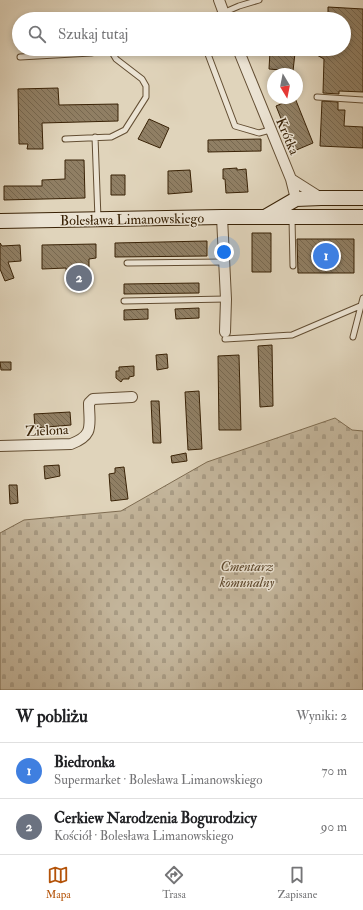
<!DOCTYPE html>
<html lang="pl">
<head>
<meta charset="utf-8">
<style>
  :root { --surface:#fff; --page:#f2f2f2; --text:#202124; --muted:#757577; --line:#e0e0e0; --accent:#b45309 }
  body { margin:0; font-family:"IM FELL Double Pica",serif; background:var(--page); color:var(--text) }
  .compass { position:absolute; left:267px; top:68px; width:36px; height:36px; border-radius:50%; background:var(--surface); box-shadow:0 2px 6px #0003; rotate:170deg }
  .you { position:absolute; left:224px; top:252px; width:14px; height:14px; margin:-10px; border:3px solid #fff; border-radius:50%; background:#1a73e8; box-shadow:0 0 0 6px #1a73e833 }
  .badge { display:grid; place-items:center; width:26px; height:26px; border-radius:50%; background:var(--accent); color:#fff; font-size:13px; font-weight:700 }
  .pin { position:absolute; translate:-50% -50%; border:2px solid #fff; box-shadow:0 1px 4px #0006 }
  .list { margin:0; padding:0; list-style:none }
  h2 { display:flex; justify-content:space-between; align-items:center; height:52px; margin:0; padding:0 16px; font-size:17px }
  h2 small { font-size:13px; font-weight:400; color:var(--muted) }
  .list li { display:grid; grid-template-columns:26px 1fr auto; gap:12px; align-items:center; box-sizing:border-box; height:56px; padding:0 16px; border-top:1px solid var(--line) }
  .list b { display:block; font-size:15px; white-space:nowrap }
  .list p { margin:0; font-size:13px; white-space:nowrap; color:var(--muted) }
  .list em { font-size:13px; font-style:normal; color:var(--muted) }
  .icon { flex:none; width:22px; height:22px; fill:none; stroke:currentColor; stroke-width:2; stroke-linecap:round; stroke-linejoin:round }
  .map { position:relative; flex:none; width:363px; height:690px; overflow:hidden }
  .search { position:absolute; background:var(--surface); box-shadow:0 2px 6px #0003; left:12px; right:12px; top:12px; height:44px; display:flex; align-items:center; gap:10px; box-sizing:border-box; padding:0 14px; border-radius:22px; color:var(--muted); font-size:15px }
  .sheet { height:164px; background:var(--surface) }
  nav { display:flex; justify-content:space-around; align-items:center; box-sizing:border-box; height:56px; border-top:1px solid var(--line); background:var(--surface); font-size:11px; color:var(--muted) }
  nav a { display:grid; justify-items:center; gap:2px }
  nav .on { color:var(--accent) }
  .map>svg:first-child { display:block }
  .cemetery { fill:url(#cemetery-stones); stroke:#7e6c51 }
  .building { fill:url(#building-back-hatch); stroke:#392206 }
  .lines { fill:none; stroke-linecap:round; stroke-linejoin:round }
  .lane-casing { stroke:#634e33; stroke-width:7 }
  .street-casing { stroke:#634e33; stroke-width:12 }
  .secondary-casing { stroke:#392206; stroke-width:16 }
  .lane { stroke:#ebe3d3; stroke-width:5 }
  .street { stroke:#ebe3d3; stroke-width:10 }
  .secondary { stroke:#ebe3d3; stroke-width:14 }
  .labels { text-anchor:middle; stroke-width:3; stroke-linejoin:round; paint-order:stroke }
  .street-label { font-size:14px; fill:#392206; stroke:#ebe3d3 }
  .park-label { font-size:14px; font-style:italic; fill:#5c472c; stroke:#ebe3d3 }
</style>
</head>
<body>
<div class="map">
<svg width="363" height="690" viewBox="0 0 363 690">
  <defs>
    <pattern id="cemetery-stones" width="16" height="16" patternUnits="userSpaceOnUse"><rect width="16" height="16" fill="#c4b69c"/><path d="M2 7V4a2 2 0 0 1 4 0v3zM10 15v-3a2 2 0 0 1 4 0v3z" fill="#a99c85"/></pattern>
    <pattern id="building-back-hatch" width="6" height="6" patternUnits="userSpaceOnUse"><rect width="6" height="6" fill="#907f64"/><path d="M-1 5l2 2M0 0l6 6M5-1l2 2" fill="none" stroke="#776850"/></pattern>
  </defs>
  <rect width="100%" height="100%" fill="#e0d4bb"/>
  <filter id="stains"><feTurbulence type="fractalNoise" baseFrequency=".005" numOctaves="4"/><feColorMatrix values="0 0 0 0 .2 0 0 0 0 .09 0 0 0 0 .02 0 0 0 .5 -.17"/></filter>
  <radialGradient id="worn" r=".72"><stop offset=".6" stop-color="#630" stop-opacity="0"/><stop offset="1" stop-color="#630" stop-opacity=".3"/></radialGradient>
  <path class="cemetery" d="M335 418 352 430 363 431V690H0V533L24 520 121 511 207 462Z"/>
  <path class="building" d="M328 7 363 9V92L339 91V94L323 93 324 59 306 49H344V19H328Z
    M270 51 295 53 293 71 269 69Z
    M58 88 59 105 118 104V121L42 123 43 149H27L28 144H19L18 89Z
    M295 98 313 143 294 151 276 106Z
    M322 101 338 102V110H345L344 126 363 127V148L320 146Z
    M149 119 169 128 160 148 138 139Z
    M261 139V151L208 152V140Z
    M65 160H84L85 198 4 200V186H42V180L65 179Z
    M237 168V170L246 169 248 192 226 193 225 179H223V169Z
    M190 170 192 192 168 194V171Z
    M111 175H125V195H111Z
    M252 233H271V272H252Z
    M297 239H354V273H298Z
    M207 241V256L115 257V243Z
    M0 243 2 246 20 245 21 261 8 262 14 278 5 281 0 269Z
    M96 244V258L89 259V285H67L66 268 42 269V245Z
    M199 283V293L124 294V284Z
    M199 308V318L176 319 175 309Z
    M148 309V319L124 320V310Z
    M272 345 273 406 260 407 258 346Z
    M167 354 168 368 157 370 156 355Z
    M239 355 241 430H219L218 356Z
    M0 362H11V370H1Z
    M134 366V376L129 377V379H123L121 382 116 378V371H119V367Z
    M199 391 202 449 188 450 185 392Z
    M151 401H159L161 443H153Z
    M70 412 71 425 35 428 34 414Z
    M186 453 187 461 172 463 171 456Z
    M59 465 60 476 45 479 44 466Z
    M124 467 128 499 111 501 109 474 115 473V468Z
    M9 485H17L18 503 10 504Z"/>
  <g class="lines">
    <defs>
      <path id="lane" d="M209 19 239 6 259 0
        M206 49 235 126 259 133 270 130
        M20 57 91 53 109 49
        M317 97 363 100
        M95 137 98 219
        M65 139 111 137 125 130 146 97V86L142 79 116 59 110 49
        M292 218 293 266
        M127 263 225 262
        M124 301 226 299
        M353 337 363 298
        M225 339 292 335 360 306"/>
      <path id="street" d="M219 0 226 19
        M238 49 291 179 296 199
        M291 179 321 198
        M222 217 226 299 225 332
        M0 446 71 444C95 435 89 425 89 403L93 399 132 397"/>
      <path id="secondary" d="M265 217 296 199 321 198H363
        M0 221 222 217H363"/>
    </defs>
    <use href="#lane" class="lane-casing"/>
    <use href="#street" class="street-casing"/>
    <use href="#secondary" class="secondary-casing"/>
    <use href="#lane" class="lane"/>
    <use href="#street" class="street"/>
    <use href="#secondary" class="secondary"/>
  </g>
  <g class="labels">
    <g class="street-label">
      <text transform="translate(288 136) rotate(67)" y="5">Krótka</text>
      <text transform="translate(132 219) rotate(-1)" y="5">Bolesława Limanowskiego</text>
      <text transform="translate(47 430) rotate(-3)" y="5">Zielona</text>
    </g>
    <g class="park-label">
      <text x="247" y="571">Cmentarz<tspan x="247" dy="16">komunalny</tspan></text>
    </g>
  </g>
  <rect width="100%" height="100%" filter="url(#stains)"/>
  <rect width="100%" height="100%" fill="url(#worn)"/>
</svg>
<svg class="compass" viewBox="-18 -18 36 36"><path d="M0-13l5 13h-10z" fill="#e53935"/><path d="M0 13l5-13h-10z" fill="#757577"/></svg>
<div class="you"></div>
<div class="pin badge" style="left:326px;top:256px;background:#3f7fe0">1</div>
<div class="pin badge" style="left:79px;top:278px;background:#6b7280">2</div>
<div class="search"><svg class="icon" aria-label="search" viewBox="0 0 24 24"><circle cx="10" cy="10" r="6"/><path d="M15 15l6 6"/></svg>Szukaj tutaj</div>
</div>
<section class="sheet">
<h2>W pobliżu<small>Wyniki: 2</small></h2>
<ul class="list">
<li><span class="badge" style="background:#3f7fe0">1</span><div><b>Biedronka</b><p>Supermarket · Bolesława Limanowskiego</p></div><em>70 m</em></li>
<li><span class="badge" style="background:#6b7280">2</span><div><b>Cerkiew Narodzenia Bogurodzicy</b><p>Kościół · Bolesława Limanowskiego</p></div><em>90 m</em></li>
</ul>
</section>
<nav>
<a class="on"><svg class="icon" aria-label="map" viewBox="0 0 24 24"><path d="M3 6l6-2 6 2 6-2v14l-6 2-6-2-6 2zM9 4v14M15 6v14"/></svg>Mapa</a>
<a><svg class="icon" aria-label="directions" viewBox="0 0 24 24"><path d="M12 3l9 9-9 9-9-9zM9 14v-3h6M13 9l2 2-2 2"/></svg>Trasa</a>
<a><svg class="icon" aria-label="saved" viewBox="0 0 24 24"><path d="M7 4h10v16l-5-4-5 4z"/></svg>Zapisane</a>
</nav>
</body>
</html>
